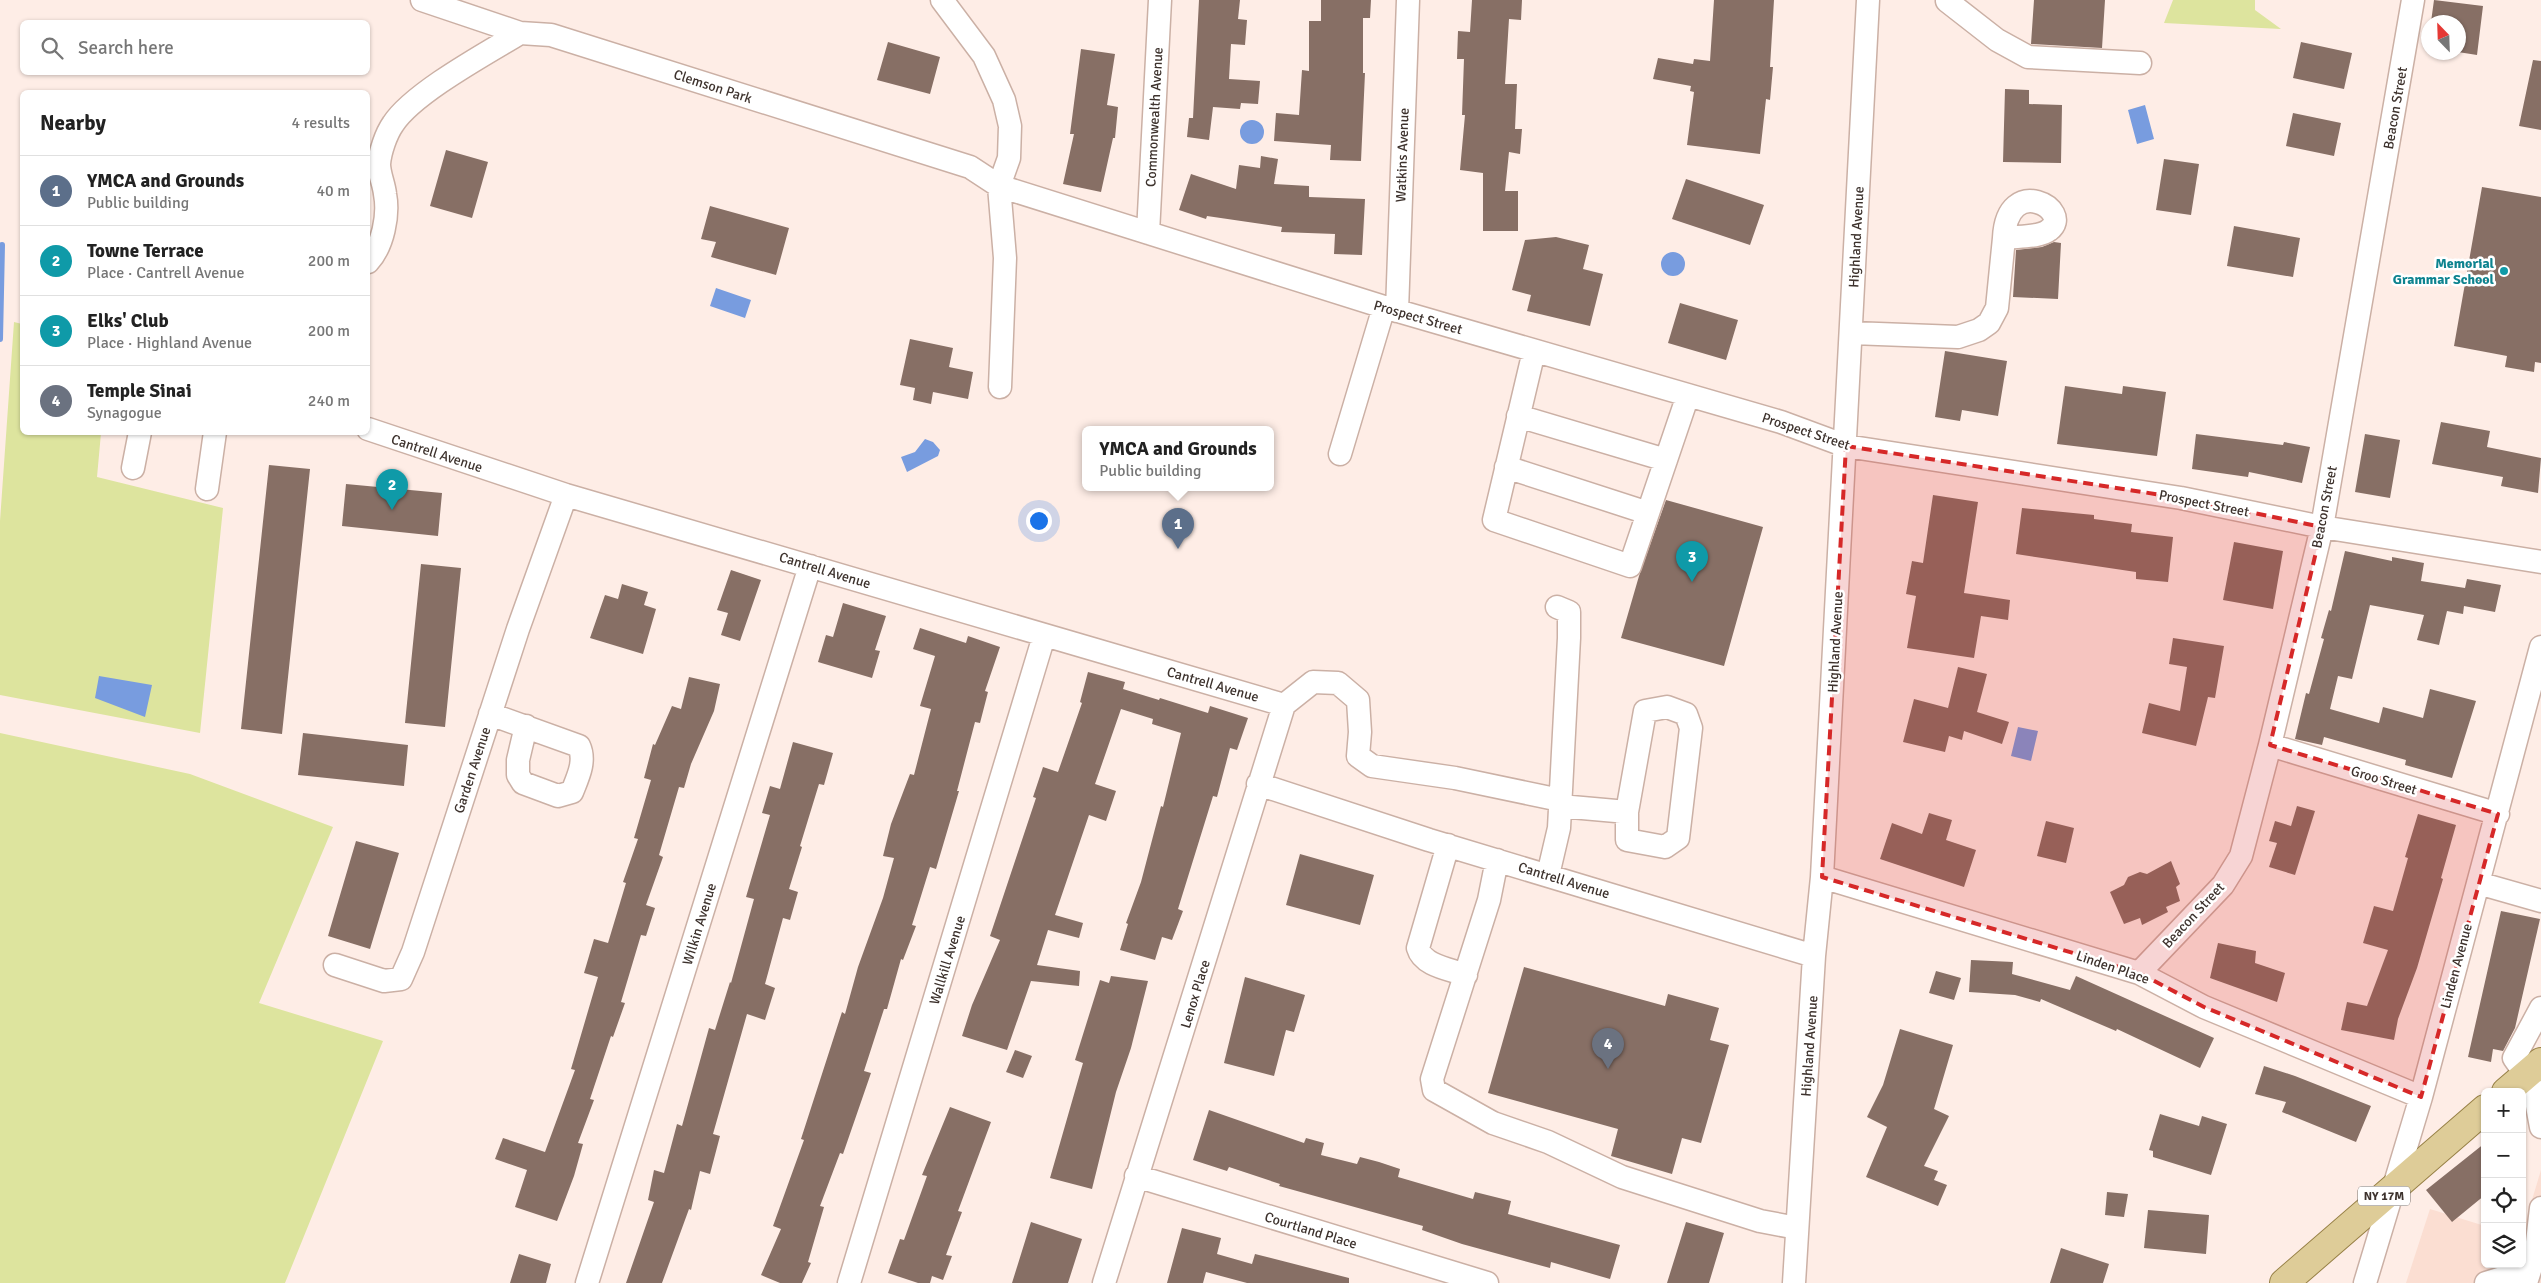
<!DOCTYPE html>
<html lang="en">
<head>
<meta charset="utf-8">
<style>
  :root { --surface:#fff; --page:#f2f2f2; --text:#222; --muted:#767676; --line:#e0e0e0; --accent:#6b612e }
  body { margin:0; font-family:Signika,sans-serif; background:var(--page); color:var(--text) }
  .controls { position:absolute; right:15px; bottom:15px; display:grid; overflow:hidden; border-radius:8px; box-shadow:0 1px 4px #0004 }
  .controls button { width:45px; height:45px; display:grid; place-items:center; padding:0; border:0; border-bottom:1px solid var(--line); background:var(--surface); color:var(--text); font:25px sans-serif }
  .compass { position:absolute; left:2421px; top:15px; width:45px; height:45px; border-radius:50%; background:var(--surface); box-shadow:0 1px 4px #0004; rotate:337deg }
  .you { position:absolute; left:1038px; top:520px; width:18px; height:18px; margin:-12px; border:4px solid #fff; border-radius:50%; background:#1a73e8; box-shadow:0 0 0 8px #1a73e833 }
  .badge { display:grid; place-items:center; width:32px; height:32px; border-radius:50%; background:var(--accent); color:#fff; font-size:16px; font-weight:700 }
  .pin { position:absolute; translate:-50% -41px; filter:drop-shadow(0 1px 2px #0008) }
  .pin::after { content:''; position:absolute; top:26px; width:18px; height:15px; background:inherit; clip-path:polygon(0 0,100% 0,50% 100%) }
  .popup { position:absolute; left:1082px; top:426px; width:192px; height:65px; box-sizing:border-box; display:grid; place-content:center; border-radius:8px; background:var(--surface); filter:drop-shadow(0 1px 4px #0005); font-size:16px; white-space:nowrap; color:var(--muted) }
  .popup b { font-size:19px; color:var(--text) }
  .popup::after { content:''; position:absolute; left:50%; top:100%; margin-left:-10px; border:10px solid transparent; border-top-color:var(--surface) }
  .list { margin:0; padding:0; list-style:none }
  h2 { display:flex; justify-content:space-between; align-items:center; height:65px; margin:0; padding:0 20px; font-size:21px }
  h2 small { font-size:16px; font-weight:400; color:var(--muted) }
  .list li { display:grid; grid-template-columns:32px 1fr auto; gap:15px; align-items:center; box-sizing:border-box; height:70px; padding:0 20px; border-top:1px solid var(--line) }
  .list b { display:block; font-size:19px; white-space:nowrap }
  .list p { margin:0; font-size:16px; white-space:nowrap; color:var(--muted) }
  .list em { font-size:16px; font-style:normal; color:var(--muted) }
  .icon { flex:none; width:28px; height:28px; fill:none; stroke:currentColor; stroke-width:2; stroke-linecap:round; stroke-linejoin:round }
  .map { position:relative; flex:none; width:2541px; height:1283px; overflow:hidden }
  .search { position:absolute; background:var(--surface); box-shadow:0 1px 4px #0004; left:20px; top:20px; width:350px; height:55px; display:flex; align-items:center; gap:12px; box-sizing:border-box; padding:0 18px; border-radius:8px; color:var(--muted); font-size:19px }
  .panel { position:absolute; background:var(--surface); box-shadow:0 1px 4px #0004; left:20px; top:90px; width:350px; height:345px; border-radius:8px }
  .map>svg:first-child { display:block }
  .built { fill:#fbded2 }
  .green { fill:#dde49e }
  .water { fill:#789cdf }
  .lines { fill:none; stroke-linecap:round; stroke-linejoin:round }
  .stream { stroke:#789cdf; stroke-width:6 }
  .building { fill:#876f65 }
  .minor-casing { stroke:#cbb0a5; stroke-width:25 }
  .major-casing { stroke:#978046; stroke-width:30 }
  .minor { stroke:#fff; stroke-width:22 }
  .major { stroke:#decc98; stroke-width:28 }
  .marked { fill:#d62828; fill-opacity:0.2; stroke:#d62828; stroke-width:4; stroke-dasharray:10 6; stroke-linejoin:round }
  .culture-dot { fill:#0f9aa8; stroke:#fff; stroke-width:2 }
  .labels { text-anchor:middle; stroke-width:5; stroke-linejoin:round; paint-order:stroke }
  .shield { fill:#fff; stroke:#77706c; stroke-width:1 }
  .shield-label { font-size:12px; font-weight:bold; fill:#3d322d }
  .street-label { font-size:14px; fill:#3d322d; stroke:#fff }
  .culture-label { font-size:14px; font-weight:bold; fill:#0d838f; stroke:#fff; text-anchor:end }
</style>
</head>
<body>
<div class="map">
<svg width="2541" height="1283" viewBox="0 0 2541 1283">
  <rect width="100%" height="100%" fill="#feede6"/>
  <path class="built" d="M2541 1170V1283H2406L2430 1209 2485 1226V1264H2522V1233Z"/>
  <path class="green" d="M2173 0H2255V10L2281 29 2164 23Z
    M14 322 22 324V432L101 433 97 477 223 508 200 733 0 695V521Z
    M0 733 190 774 333 827 259 1003 383 1041 285 1283H0Z"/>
  <path class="water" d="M2145 105 2154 139 2137 144 2128 110Z
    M1240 132a12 12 0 1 1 24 0a12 12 0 1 1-24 0Z
    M1661 264a12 12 0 1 1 24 0a12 12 0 1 1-24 0Z
    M716 288 751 300 745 318 710 306Z
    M925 439 933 442 940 450 938 456 907 472 901 457 915 452Z
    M99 676 152 685 145 717 95 698Z
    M2018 727 2038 731 2031 761 2011 756Z"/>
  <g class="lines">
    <path class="stream" d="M0 339 2 245"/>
  </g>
  <path class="building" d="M1199 0H1240L1238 19 1247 20 1245 45 1231 44 1229 79 1260 81 1258 104 1241 103 1240 109 1213 107 1209 140 1187 137 1189 118H1193Z
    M1321 0H1371L1370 18H1363V73H1365L1361 161 1330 160 1331 145 1274 141 1276 113 1299 115 1302 70 1309 71V21H1321Z
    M1472 0H1522L1521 20 1509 19 1505 84H1517L1515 129H1522L1520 154 1509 152 1505 191H1518V231H1483V173L1460 170 1465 115H1462L1464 59H1457L1458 31 1470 32Z
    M1714 0H1774L1770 67H1773L1770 100 1766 99 1760 154 1687 145 1694 92 1690 91 1691 86 1653 79 1658 58 1693 64 1694 59 1710 61Z
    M2034 0H2105L2102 48 2031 44Z
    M2434 0 2483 6 2477 55 2458 52V22H2431Z
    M888 42 940 57 930 94 877 80Z
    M2301 42 2352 53 2344 89 2293 78Z
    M1081 49 1115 54 1107 105 1118 107 1115 138H1113L1101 192 1063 184 1074 134H1070Z
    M2533 60 2541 61V130L2519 126Z
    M2005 89 2029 90V104L2062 105 2061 163 2003 162Z
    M2293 113 2341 123 2334 156 2286 146Z
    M446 150 488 162 472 218 430 206Z
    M1261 156 1278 159 1274 184 1309 186V197L1365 199 1362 255 1334 254 1335 234 1281 232 1282 227 1207 216 1206 219 1179 210 1191 174 1236 189 1239 165 1260 168Z
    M2164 159 2199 164 2191 215 2156 210Z
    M1686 179 1764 205 1750 245 1672 219Z
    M2482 187 2541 197V363L2535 362 2534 372 2505 367 2507 356 2454 346Z
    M710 206 789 228 776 275 711 257 716 242 701 239Z
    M2234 226 2300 238 2293 277 2227 266Z
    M1556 237 1589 245 1583 269 1603 274 1590 326 1527 311 1531 295 1512 290 1525 240Z
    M2054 242 2061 243 2058 299 2013 297 2016 250 2042 247Z
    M1680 303 1738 320 1726 360 1668 343Z
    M910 339 953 348 949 367 973 372 968 399 933 392 931 404 913 400 915 388 900 385Z
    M1945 351 2007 361 1998 416 1962 410 1960 421 1935 417Z
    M2065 386 2122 394 2123 386 2166 392 2157 456 2057 444Z
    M2441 422 2490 431 2487 447 2541 458 2538 493 2501 486 2503 477 2432 464Z
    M2196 434 2283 445 2284 442 2310 447 2302 483 2249 472 2248 477 2192 469Z
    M2365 434 2400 440 2390 498 2355 492Z
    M269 465 310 469 282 734 241 729Z
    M346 484 442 493 438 536 342 526Z
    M1933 495 1978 502 1964 593 2010 600 2008 620 1981 616 1974 658 1907 648 1916 596 1906 594 1912 561 1923 563Z
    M1666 500 1763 527 1724 666 1621 638 1639 576Z
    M2022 508 2094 515V519L2132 524 2131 532 2173 537 2168 582 2136 579V572L2016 554Z
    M2234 542 2283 551 2273 609 2223 600Z
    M2345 551 2392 561V557L2424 563 2421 581 2465 588 2467 579 2501 585 2495 612 2464 606 2463 614 2447 611 2439 645 2417 640 2424 615 2370 605 2352 679 2338 676 2330 709 2379 723 2383 707 2423 718 2430 689 2476 701 2452 778 2405 765 2406 760 2324 737 2322 745 2295 739 2306 693 2309 694 2324 639 2321 638 2329 610 2331 611Z
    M421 564 461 568 445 727 405 723Z
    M731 570 761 580 740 641 721 635 728 613 717 610Z
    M622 584 648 592 644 605 656 609 643 654 590 638 605 595 618 599Z
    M843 603 886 616 875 650 880 651 872 678 818 662 826 635 833 637Z
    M920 628 966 643 968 636 1000 647 985 691 988 692 980 723 975 722 957 791H959L936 869 930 867 912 925 916 926 903 960 901 959 887 1009H884L864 1071 871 1073 843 1154 840 1153 820 1206 824 1207 808 1262 811 1263 802 1283H780L761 1275 781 1229 773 1226 804 1140 801 1139 842 1012 845 1014 858 967 883 898 894 858 883 856 891 824 910 774 914 775 931 709 920 706 935 656 913 649Z
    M2173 638 2224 646 2215 698 2208 697 2196 746 2142 733 2149 703 2180 711 2187 667 2169 664Z
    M1958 667 1987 674 1977 712 2009 722 2002 744 1964 731 1962 740 1949 736 1945 752 1903 742 1914 699 1948 708Z
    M1088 672 1125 682 1123 689 1159 700 1160 698 1208 713 1210 706 1248 718 1237 750 1230 748 1217 797 1213 796 1178 909 1183 911 1172 940 1162 937 1155 960 1120 950 1128 924 1126 923 1141 882 1161 806 1163 807 1181 733 1152 724 1153 719 1121 709 1095 784 1116 791 1106 821 1089 815 1055 915 1083 923 1079 938 1048 930 1037 965 1080 971 1079 986 1031 981 1007 1050 962 1036 972 1005 1000 940 990 936 1036 798 1033 797 1043 767 1058 772 1082 703 1080 702Z
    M689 677 720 684 714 711 691 764 684 788 679 787 659 855 663 857 646 905 655 908 646 936 641 935 621 1002 625 1003 613 1037 611 1036 590 1099 594 1100 578 1143 583 1144 574 1176 557 1221 515 1207 527 1170 495 1159 503 1138 545 1152 575 1070 571 1069 598 977 584 973 594 939 608 943 626 883 623 882 638 839 634 838 651 780 644 778 653 744 655 745 672 706 681 709Z
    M303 733 408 745 404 786 298 775Z
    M793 742 833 753 824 785 819 784 800 846 802 847 789 889 798 892 790 920 783 918 765 984 775 988 765 1020 747 1014 713 1134 720 1136 710 1174 700 1171 691 1210 689 1209 662 1283H626L654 1202 648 1200 654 1170 664 1173 677 1124 682 1126 709 1028 715 1030 730 982 731 983 754 899 746 897 770 815 762 813 770 786 780 789Z
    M2297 806 2315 811 2295 875 2269 867 2277 843 2269 841 2275 821 2291 826Z
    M1929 813 1952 820 1946 840 1976 850 1964 887 1880 859 1892 823 1922 834Z
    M2418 814 2456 825 2441 878 2443 879 2417 968 2398 1019 2394 1040 2341 1030 2347 1002 2367 1006 2388 950 2363 943 2374 906 2393 911 2408 858 2405 857Z
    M2046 821 2074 828 2066 863 2037 856Z
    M356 841 399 853 370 949 328 936Z
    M1300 854 1374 875 1360 925 1286 905Z
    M2171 861 2180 884 2176 887 2180 901 2166 907 2168 912 2142 925 2140 918 2124 924 2110 892 2124 885 2128 877 2140 872 2147 874Z
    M2501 911 2540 919 2515 1028 2503 1051 2493 1049 2491 1062 2468 1057Z
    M2218 943 2256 951 2255 963 2285 973 2277 1002 2210 978Z
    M1971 960 2013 962 2012 974 2070 990 2076 976 2214 1038 2200 1068 2117 1029 2116 1031 2041 999 2040 1002 2015 995 1969 992Z
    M1524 967 1665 1006 1668 994 1719 1008 1710 1040 1729 1045 1701 1143 1682 1138 1672 1174 1611 1156 1618 1129 1488 1093Z
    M1936 971 1961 978 1954 1000 1929 993Z
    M1111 976 1148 981 1131 1048 1116 1092 1092 1189 1050 1178 1083 1063 1075 1060 1100 980 1109 983Z
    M1245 977 1305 995 1294 1032 1286 1030 1274 1076 1224 1063Z
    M1900 1029 1953 1045 1934 1109 1949 1116 1924 1166 1938 1171 1934 1180 1947 1185 1938 1206 1866 1177 1887 1127 1867 1117 1883 1085Z
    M1015 1050 1032 1056 1023 1078 1006 1072Z
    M2264 1066 2295 1076 2371 1106 2356 1142 2282 1112 2286 1102 2255 1094Z
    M950 1107 991 1122 958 1211 962 1212 946 1255 952 1256 943 1280 932 1276 930 1283H918L888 1273 900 1239 904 1240 927 1176 922 1175Z
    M1209 1110 1304 1143 1306 1138 1324 1143 1321 1155 1357 1164 1360 1157 1379 1162 1400 1169 1398 1177 1473 1199 1475 1192 1511 1201 1508 1214 1620 1245 1610 1279 1551 1262 1550 1268 1462 1244 1422 1230 1423 1226 1279 1186 1280 1184 1229 1167 1227 1171 1193 1160Z
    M2160 1114 2199 1126 2202 1116 2227 1124 2211 1175 2153 1157V1151L2149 1150Z
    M2485 1143V1195L2452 1222 2426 1190Z
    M2107 1192 2128 1194 2124 1217 2105 1215Z
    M2148 1210 2209 1215 2206 1254 2144 1248Z
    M1031 1222 1082 1239 1068 1283H1012Z
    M1686 1222 1724 1233 1709 1283H1667Z
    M1182 1228 1221 1238 1217 1254 1252 1264 1255 1254 1349 1278V1283H1247L1206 1272 1203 1283H1167Z
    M2061 1248 2109 1264 2103 1283H2050Z
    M519 1254 551 1264 546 1283H510Z"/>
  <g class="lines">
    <defs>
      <path id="minor" d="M422 0 520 33 551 35 970 167 999 186 1384 307 1781 422 1846 446 2181 498 2322 527 2541 562
        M942 0 984 56 1004 100 1010 126 1009 158 999 186 1005 258 1000 387
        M1947 1 1997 40 2028 57 2140 63
        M1148 233 1160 0
        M368 262C383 246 389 215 385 194 384 184 379 174 379 164 380 152 386 134 393 124 413 93 487 53 520 33
        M1397 311 1408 0
        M1852 333 1958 337 1979 330 1989 323 1997 308 2004 238C2017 236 2039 238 2049 230 2075 211 2007 172 2004 238
        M1534 351 1494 520 1630 566 1688 395
        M1518 416 1666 460
        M368 429 566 495 1284 705
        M1340 454 1384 307
        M1506 467 1648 513
        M133 468 140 432
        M207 489 215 432
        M1284 705 1313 682 1338 683 1358 700 1360 732 1358 756 1372 766 1455 778 1560 800
        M490 714 579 746C586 761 578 777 572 792L558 796 523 783 518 775V760L526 726
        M2270 745 2498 814
        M1258 784 1429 840 1814 956
        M1560 806 1627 812 1645 711 1667 707 1686 714 1691 728 1678 838 1665 847 1627 840V812
        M1448 845 1418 948C1423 966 1450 969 1466 975
        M1497 860 1489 900 1432 1079 1434 1090 1493 1123 1548 1142 1622 1177 1760 1221 1797 1228
        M1548 875 1559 828 1569 638V612L1557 607
        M1822 877 2139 973 2204 1007 2421 1097
        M2478 883 2541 901
        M335 965 384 981 401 979 413 952 518 629 566 495
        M2139 973 2223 885 2241 856 2270 745 2322 527 2413 0
        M2541 1008 2514 1058 2526 1075 2535 1095 2541 1127
        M1136 1176 1487 1283
        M587 1283 810 566
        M849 1283 1044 636
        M1104 1283 1284 705
        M1794 1283 1814 956 1822 877 1868 0
        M2365 1283 2421 1097 2541 647
        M2486 1283 2512 1275 2519 1283
        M2526 1283 2536 1251 2541 1208"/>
      <path id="major" d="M2506 1092 2541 1062
        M2284 1283 2485 1109"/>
    </defs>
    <use href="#minor" class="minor-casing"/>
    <use href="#major" class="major-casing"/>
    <use href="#minor" class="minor"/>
    <use href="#major" class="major"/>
  </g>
  <path class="marked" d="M1846 446 2181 498 2322 527 2270 745 2498 814 2421 1097 2204 1007 2139 973 1822 877Z"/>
  <circle class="culture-dot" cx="2504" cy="271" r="5"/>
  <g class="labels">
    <rect class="shield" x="2358" y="1186.5" width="52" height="19" rx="4"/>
    <g class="shield-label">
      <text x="2384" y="1200">NY 17M</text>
    </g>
    <g class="street-label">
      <text transform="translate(713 86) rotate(18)" y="5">Clemson Park</text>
      <text transform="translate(2395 108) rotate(-80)" y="5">Beacon Street</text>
      <text transform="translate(1154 117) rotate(-87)" y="5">Commonwealth Avenue</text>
      <text transform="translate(1402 155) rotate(-88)" y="5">Watkins Avenue</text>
      <text transform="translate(1856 237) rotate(-87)" y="5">Highland Avenue</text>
      <text transform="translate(1418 317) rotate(16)" y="5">Prospect Street</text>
      <text transform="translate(1806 431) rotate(18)" y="5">Prospect Street</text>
      <text transform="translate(437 453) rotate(18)" y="5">Cantrell Avenue</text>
      <text transform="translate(2204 503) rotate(11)" y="5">Prospect Street</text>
      <text transform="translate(2324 507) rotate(-79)" y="5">Beacon Street</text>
      <text transform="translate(825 570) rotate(17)" y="5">Cantrell Avenue</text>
      <text transform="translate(1835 642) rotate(-87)" y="5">Highland Avenue</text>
      <text transform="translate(1213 684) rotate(16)" y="5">Cantrell Avenue</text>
      <text transform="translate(472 770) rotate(-72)" y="5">Garden Avenue</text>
      <text transform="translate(2384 780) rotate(17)" y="5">Groo Street</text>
      <text transform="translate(1564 880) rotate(17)" y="5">Cantrell Avenue</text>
      <text transform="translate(2193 915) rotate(-47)" y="5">Beacon Street</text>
      <text transform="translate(699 924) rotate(-73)" y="5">Wilkin Avenue</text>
      <text transform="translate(947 960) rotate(-73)" y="5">Wallkill Avenue</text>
      <text transform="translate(2456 966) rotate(-75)" y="5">Linden Avenue</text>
      <text transform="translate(2113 967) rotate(19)" y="5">Linden Place</text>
      <text transform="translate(1195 994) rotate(-73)" y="5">Lenox Place</text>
      <text transform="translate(1809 1046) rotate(-86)" y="5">Highland Avenue</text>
      <text transform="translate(1311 1230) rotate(17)" y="5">Courtland Place</text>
    </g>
    <g class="culture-label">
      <text x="2494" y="268">Memorial<tspan x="2494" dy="16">Grammar School</tspan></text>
    </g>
  </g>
</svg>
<div class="controls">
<button>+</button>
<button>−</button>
<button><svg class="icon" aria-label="locate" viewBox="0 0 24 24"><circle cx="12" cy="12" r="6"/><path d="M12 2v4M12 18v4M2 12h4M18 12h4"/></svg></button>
<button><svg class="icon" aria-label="layers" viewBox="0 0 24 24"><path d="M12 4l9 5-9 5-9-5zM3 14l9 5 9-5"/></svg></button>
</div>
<svg class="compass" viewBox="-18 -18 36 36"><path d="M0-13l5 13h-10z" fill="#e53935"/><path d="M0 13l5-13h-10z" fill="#767676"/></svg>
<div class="you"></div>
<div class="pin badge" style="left:1178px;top:549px;background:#5c6f8a">1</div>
<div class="popup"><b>YMCA and Grounds</b>Public building</div>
<div class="pin badge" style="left:392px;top:510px;background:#0f9aa8">2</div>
<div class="pin badge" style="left:1692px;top:582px;background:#0f9aa8">3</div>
<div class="pin badge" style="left:1608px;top:1069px;background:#6b7280">4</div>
<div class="search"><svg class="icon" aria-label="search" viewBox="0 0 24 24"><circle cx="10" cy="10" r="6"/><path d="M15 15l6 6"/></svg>Search here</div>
<section class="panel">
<h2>Nearby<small>4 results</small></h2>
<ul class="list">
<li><span class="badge" style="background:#5c6f8a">1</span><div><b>YMCA and Grounds</b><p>Public building</p></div><em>40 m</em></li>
<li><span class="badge" style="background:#0f9aa8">2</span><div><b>Towne Terrace</b><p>Place · Cantrell Avenue</p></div><em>200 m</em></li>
<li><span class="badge" style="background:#0f9aa8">3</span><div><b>Elks' Club</b><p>Place · Highland Avenue</p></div><em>200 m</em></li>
<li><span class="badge" style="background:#6b7280">4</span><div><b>Temple Sinai</b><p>Synagogue</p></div><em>240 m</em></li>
</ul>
</section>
</div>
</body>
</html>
